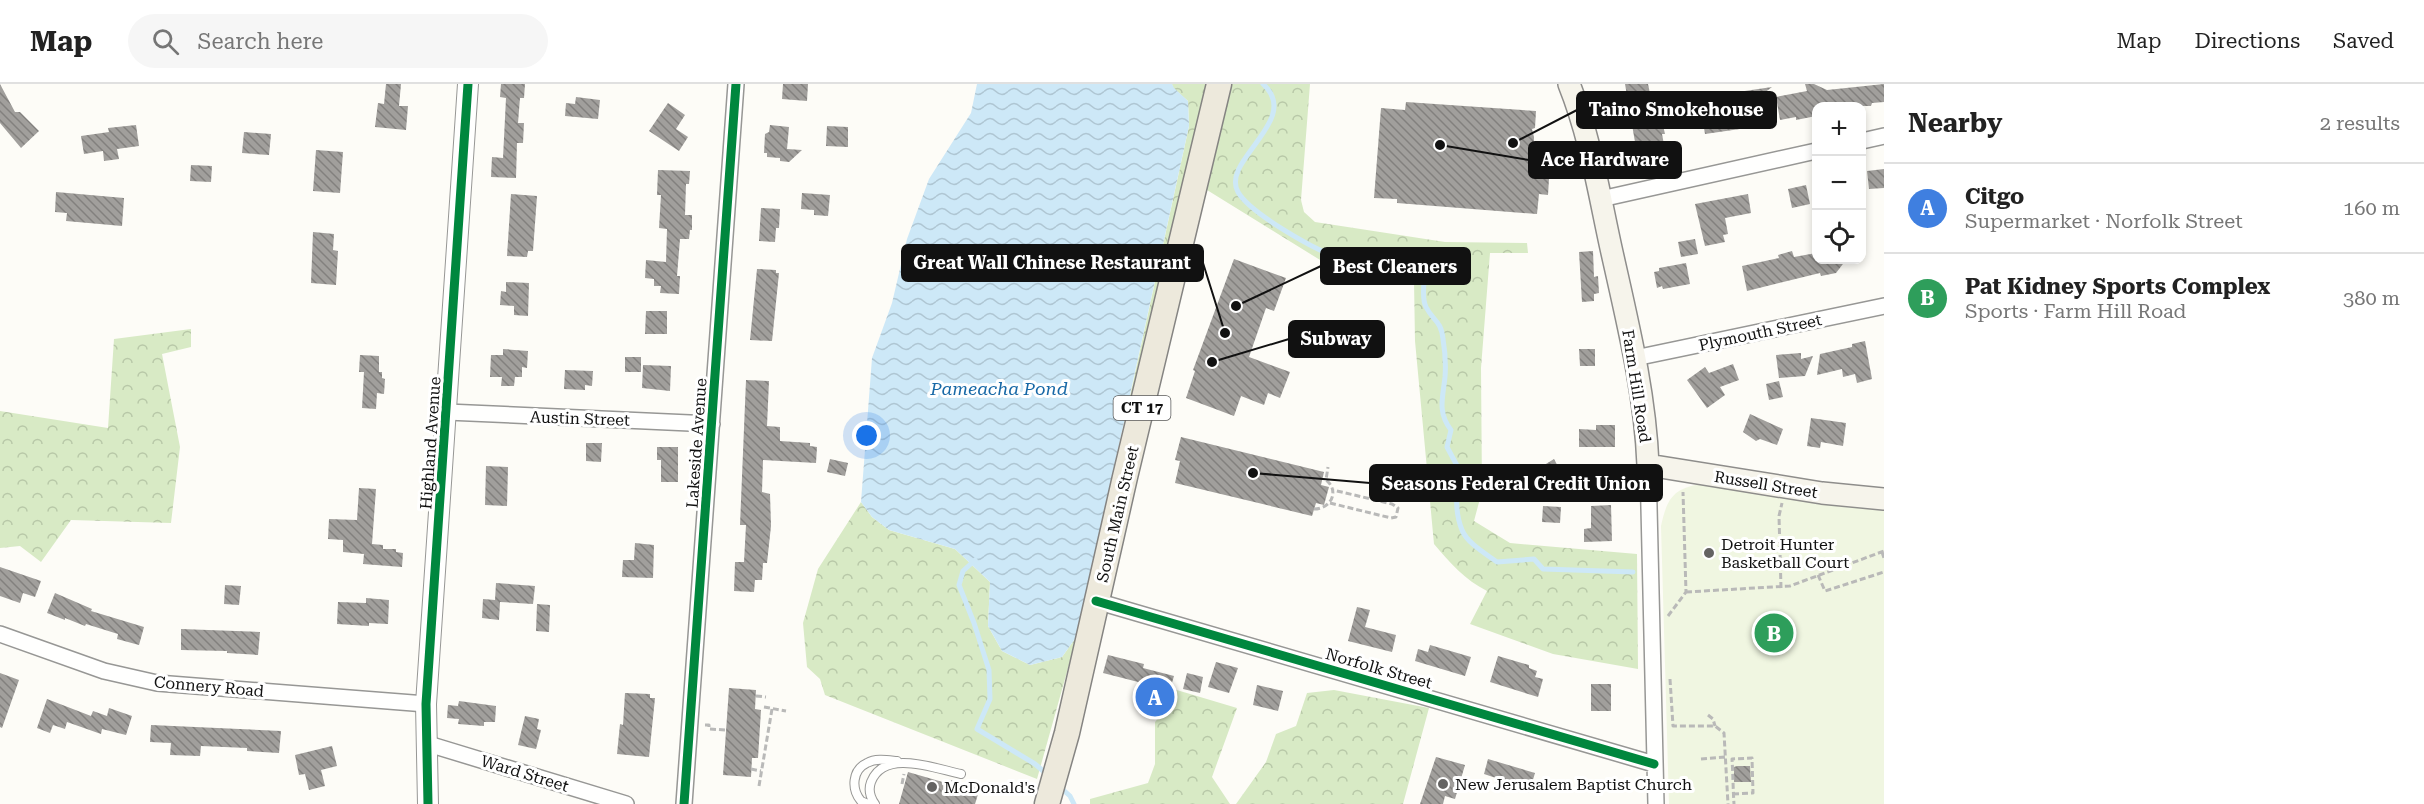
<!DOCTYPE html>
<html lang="en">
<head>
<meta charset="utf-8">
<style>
  :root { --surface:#fff; --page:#f6f6f6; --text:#222; --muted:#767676; --line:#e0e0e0; --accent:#646362 }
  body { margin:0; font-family:"Roboto Serif",serif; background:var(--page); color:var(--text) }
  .controls { position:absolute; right:18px; top:18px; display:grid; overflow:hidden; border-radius:12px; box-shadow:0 3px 9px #0003 }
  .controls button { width:54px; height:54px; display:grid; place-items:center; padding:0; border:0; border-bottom:2px solid var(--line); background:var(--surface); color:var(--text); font:30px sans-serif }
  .you { position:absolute; left:867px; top:352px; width:21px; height:21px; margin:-15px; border:4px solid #fff; border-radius:50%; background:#1a73e8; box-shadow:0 0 0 9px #1a73e833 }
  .badge { display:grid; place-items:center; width:39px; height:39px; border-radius:50%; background:var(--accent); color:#fff; font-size:20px; font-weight:700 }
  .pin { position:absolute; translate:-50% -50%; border:3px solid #fff; box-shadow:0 2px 6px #0006 }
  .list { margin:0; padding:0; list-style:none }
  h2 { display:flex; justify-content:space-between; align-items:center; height:78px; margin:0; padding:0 24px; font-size:26px }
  h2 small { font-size:20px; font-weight:400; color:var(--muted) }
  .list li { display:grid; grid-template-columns:39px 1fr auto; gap:18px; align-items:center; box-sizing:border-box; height:90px; padding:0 24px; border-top:2px solid var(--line) }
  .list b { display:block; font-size:22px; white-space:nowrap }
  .list p { margin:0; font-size:20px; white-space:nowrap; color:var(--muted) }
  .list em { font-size:20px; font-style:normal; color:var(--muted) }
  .icon { flex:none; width:33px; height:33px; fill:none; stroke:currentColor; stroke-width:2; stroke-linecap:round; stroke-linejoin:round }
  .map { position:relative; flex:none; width:1884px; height:720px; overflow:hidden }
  header { display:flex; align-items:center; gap:36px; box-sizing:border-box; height:84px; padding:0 30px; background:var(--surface); border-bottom:2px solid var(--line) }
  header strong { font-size:28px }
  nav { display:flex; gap:33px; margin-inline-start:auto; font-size:21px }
  .search { width:420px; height:54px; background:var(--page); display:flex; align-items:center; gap:15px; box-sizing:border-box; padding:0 21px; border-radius:33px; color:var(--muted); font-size:22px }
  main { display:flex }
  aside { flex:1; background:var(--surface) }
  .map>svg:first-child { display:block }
  .forest { fill:url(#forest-crowns) }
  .pitch { fill:#f0f6e1 }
  .water { fill:url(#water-waves) }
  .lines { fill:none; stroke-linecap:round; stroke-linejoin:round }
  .stream { stroke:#cde8f7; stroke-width:5 }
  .building { fill:url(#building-back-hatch) }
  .service-casing { stroke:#979795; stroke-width:10 }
  .minor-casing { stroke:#979795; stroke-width:18 }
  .tertiary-casing { stroke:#979795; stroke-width:22 }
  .secondary-casing { stroke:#8e8d8b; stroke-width:24 }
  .primary-casing { stroke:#858482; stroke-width:27 }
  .path { stroke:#b9b9b8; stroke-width:3; stroke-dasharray:6 3; stroke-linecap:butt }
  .service { stroke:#fffffe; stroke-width:8 }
  .minor { stroke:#fffffe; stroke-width:15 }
  .tertiary { stroke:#fffffe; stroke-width:20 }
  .secondary { stroke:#f6f4eb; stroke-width:21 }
  .primary { stroke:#ede9dc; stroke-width:24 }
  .cycleway-casing { stroke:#fff; stroke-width:13 }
  .cycleway { stroke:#00873e; stroke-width:9 }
  .poi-dot { fill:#646362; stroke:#fff; stroke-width:2 }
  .labels { text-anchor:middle; stroke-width:6; stroke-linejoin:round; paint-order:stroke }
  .shield { fill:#fff; stroke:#585858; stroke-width:1.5 }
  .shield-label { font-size:15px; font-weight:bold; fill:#111 }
  .street-label { font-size:16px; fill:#111; stroke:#fff }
  .poi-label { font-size:16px; fill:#111; stroke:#fff; text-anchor:start }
  .water-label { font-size:18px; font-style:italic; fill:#1768a6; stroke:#fff }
  .leader { fill:none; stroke:#111; stroke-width:2 }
  .callout-dot { fill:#111; stroke:#fff; stroke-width:2 }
  .callout { fill:#111; stroke:#111; stroke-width:2 }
  .callout-label { font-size:18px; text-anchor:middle; font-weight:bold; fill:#fff }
</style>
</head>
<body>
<header>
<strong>Map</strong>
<div class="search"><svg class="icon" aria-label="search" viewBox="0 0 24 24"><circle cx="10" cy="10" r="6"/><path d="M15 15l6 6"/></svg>Search here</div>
<nav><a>Map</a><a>Directions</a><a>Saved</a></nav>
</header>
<main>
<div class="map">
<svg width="1884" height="720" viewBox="0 0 1884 720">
  <defs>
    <pattern id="forest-crowns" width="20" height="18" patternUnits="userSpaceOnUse" patternTransform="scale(1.5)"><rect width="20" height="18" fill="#d8eac5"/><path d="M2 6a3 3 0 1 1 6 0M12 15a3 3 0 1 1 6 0" fill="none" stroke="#b8c8a8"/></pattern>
    <pattern id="water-waves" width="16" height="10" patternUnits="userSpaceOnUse" patternTransform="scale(1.5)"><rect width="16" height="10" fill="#cde8f7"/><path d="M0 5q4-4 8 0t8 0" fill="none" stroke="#afc6d3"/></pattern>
    <pattern id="building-back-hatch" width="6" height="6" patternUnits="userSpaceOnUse" patternTransform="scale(1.5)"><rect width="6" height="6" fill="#a19f9c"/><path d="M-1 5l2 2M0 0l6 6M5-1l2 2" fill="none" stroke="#82807e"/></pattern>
  </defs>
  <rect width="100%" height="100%" fill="#fdfcf7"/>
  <path class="forest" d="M1172 0H1206L1111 399 1189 42 1188 17 1173 4Z
    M1232 0H1310L1301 116 1304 128 1315 138 1445 158 1527 159 1528 169H1490L1481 284 1482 407 1474 437 1510 459 1637 470 1638 585 1553 570 1470 540 1487 507C1465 496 1450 479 1434 460L1415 257 1414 197 1333 184 1207 106Z
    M191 245V263L162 270 180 363 171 439 71 436 41 478 20 462 0 464V327L108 344 114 255Z
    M861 418 872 433 889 446 955 465 990 498 988 542 1002 567 1030 581 1062 573 1077 552 1037 695 825 611 820 595 807 583 803 539 818 485Z
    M1170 604 1237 624 1212 693 1230 720H1090V715L1148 699 1155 680V638L1163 629Z
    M1334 606 1429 624 1403 720H1236L1266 678 1276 650 1296 642 1307 609Z"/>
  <path class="pitch" d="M1704 400 1844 423 1884 426V720H1669L1661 442C1667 414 1674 403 1704 400Z"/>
  <path class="water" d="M977 0H1172L1174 4 1188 17 1189 42 1077 552 1062 573 1030 581 1002 567 988 542 990 498 955 465 889 446 872 433 861 418 872 274 892 219 907 155 929 95 971 29Z"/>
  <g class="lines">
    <path class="stream" d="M1263 0C1303 36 1220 76 1238 108 1250 129 1317 168 1341 174 1368 181 1396 176 1422 186 1427 198 1420 211 1426 223 1433 237 1441 236 1443 255 1445 267 1446 280 1445 293 1443 313 1437 328 1451 346L1447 363 1461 389C1455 406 1455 429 1462 446 1467 459 1486 470 1497 478L1534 475 1543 485 1633 488
      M975 476 963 487 959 501 974 539 989 586 990 615 977 645 1035 680 1049 692
      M1060 703 1070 712 1074 720"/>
  </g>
  <path class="building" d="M0 0 15 28H20L39 47 21 64 0 39Z
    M386 0H401L399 22H408L406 46 375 43 378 19 384 20Z
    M501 0H525L524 14H520L518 39H524L523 59H517L516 94 491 93 492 73 503 74 506 14 500 13Z
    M783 0H808L807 17 782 15Z
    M1625 0H1648L1656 38 1662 37 1665 50H1662L1666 71 1647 75 1643 57 1635 58Z
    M1805 0H1814L1827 6 1884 0V18L1872 19 1871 22H1816V32L1796 36V33L1780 36 1776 13 1807 7Z
    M1772 3 1750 20 1754 43 1705 50 1702 32 1713 30 1712 25 1726 22 1724 10Z
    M576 13 600 16 598 35 565 32 566 19 575 20Z
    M1406 18 1536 27 1535 44 1532 45 1534 53 1533 78 1550 79 1548 111 1539 110 1537 130 1397 119V115L1374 114 1381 24 1405 26Z
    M668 19 685 31 676 45 688 53 679 67 649 47Z
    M136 41 139 62 117 65 119 75 104 77 103 67 84 70 81 52 109 48 108 44Z
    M770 41 789 43 787 65 802 66 789 78 780 77V74L767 73V69H764L765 50 769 48Z
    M827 42 848 43V63L826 62Z
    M244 48 271 50 269 71 242 69Z
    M316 66 343 68 340 109 313 107Z
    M191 81 212 82 211 98 190 97Z
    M1884 85V104L1869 105 1867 87Z
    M658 86 690 87 689 100H686L685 131H692V146H690L689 155H680L677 192H680L679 210 660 209 661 202H654V195L645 194 646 176 666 178 667 145 659 144 661 111H657Z
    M1806 101 1810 120 1792 124 1788 105Z
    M56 108 124 114 122 142 66 137 67 129 55 128Z
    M802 109 830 111 828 132 814 131V126L801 125Z
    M511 110 537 112 533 167H528L527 173 507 172Z
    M1748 110 1751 129 1725 134 1728 150 1723 151 1725 158 1705 162 1695 120Z
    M761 124 780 125 779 144H776L775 158 759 157Z
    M313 148 334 150 333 166 338 167 336 201 311 199Z
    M1695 155 1698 170 1681 173 1678 158Z
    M1593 167 1594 193 1598 192 1599 209 1594 210V217L1582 218 1579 168Z
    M1792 167 1794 173 1816 169V176H1846L1836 189 1821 192 1820 189 1747 207 1742 182 1779 174 1778 171Z
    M1234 175 1286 194 1274 227 1266 224 1249 273 1290 288 1280 314 1268 309 1264 321 1241 312 1234 332 1186 314 1195 287 1193 286Z
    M1686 179 1690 200 1663 205 1662 202 1657 204 1654 188 1659 187V184Z
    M757 185 776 186V189H779L772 257 750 256Z
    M506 198 529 199 528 232 514 231V222L500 221 501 207 506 208Z
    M646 227H667V250H645Z
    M1865 257 1872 295 1857 299 1855 290 1843 293 1842 285 1817 291 1820 270 1852 263V260Z
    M503 265 528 267 527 284 522 283V293H515L514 302H501L502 293H490L491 271H503Z
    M1579 265H1595V282H1580Z
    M1801 269V275L1813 272 1805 292 1779 294 1776 271Z
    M360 271 379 272V288H382V294L385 295 384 310 377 309 376 325 362 324 364 288H359Z
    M625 273H641V288H625Z
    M1733 280 1739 296 1720 303 1725 311 1707 324 1687 296 1705 283 1709 289Z
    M643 281 671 282 670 307 642 304Z
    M565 286 593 287 592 302 585 301V306L564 305Z
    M746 296 769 297 767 342 780 343V357L810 359V362L817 363 816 379 763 376 762 408 770 410 771 442 767 479H763L762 496H755L754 508 734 507 735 478H744L746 441H740Z
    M1779 297 1783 313 1769 316 1766 300Z
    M1750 330 1783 345 1777 361 1760 355 1756 357 1743 348Z
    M1811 334 1846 339 1843 362 1821 358 1820 364 1807 362Z
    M1596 341H1615V363H1579V345L1596 346Z
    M1181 353 1324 388 1321 401 1329 403 1324 421 1316 419 1312 432 1175 399 1180 377 1175 376Z
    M586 359H602L601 378 586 377Z
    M657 363H678V398H661V376H657Z
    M830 375 848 379 845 392 827 388Z
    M1554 375 1562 390 1549 398 1541 383Z
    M486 382 508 383 507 422 485 421Z
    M359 404 376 405 372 460 383 461V465H396V468L403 469 402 483 363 480 364 470 343 468V456L328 455 329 435 357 436Z
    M1611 421 1612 457 1584 458V445L1591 444V422Z
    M1543 422 1561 423 1560 439 1542 438Z
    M635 459 654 461 653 494 622 493 623 476H634Z
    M0 483 41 497 35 513 23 509 20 519 0 512Z
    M496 499 535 502 533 520 500 518 499 536 482 534 483 515 495 516Z
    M225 501 241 502 239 521 224 520Z
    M55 509 92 525 91 527 144 543 139 561 117 555 118 550 86 540 85 542 65 534V536L47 529Z
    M366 514 389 516 388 540 369 539V542L337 540 338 518 366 519Z
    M537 520 550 521 549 548 536 547Z
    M1357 523 1370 526 1365 543 1396 551 1392 568 1348 557Z
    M181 545 260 548 258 571 227 569V567L181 566Z
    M1430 561 1471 573 1465 592 1415 577 1418 565 1428 568Z
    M1108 571 1144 580 1143 584 1174 592 1163 629 1139 622 1146 600 1103 589Z
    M1498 572 1529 581V584L1537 587 1535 593 1543 595 1538 613 1490 598Z
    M1216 578 1238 584 1229 609 1208 603Z
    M0 589 19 596 2 644 0 643Z
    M1187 589 1203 593 1200 609 1183 605Z
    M1591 600H1611V627H1591Z
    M1257 601 1283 607 1278 627 1253 621Z
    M729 604 756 606 755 625 761 626 758 674H752L751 693 723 691Z
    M625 609 650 610V614H655L649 673 617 670 620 640 623 641Z
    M47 615 91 632 93 627 107 632 109 624 132 632 126 651 102 645 101 650 67 638 65 645 53 641 50 649 37 644Z
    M459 617 496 622 495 638H484V642L458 640 459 635 447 634 448 621 458 622Z
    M525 632 539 635 537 645 541 646 536 665 518 661Z
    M151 641 281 647 279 669 247 667V664L201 662 200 672 170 671 171 659 150 658Z
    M332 662 337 682 321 686 325 702 309 706 305 690 299 691 295 671Z
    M1436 673 1465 681 1455 715 1445 712 1443 720H1420Z
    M1488 675 1535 689 1529 709 1495 698 1496 694 1484 690Z
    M1737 682H1750L1751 698H1734V683Z
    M908 688 946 699 947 695 980 704 975 720H899Z"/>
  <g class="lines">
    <defs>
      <path id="service" d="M868 720 861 717C851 705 852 686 867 679 876 674 887 676 897 677
        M875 720C870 713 868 706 871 698 884 664 936 685 961 690"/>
      <path id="minor" d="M1862 57 1884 52
        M1601 115 1816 67
        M1635 274 1884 222
        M447 328 712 340
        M1648 381 1656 720
        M1096 517 1654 680
        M0 550 104 587 157 599 426 620
        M425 659 626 720
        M684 720 736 0"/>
      <path id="tertiary" d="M428 720 426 620 468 0"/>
      <path id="secondary" d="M1569 0C1590 52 1599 109 1611 164 1627 236 1645 307 1648 381L1822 409 1884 415"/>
      <path id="primary" d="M1047 720 1067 649 1125 393 1219 0"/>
    </defs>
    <use href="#service" class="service-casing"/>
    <use href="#minor" class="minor-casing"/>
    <use href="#tertiary" class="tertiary-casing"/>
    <use href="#secondary" class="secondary-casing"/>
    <use href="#primary" class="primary-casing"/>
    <path class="path" d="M1330 419 1391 434 1396 433 1398 424 1392 420 1333 406
      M1314 425C1331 425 1340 407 1326 396L1328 383
      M1882 468 1884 474
      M1818 491 1825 507 1884 488
      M1781 504 1779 432 1782 419
      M1686 508 1790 502 1884 467
      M1668 532 1686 508 1683 408
      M1670 595 1673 642H1715L1724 649 1728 720
      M756 612 766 613
      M764 623 786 627
      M1708 631 1713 635 1715 642
      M705 641H709V645L726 646
      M1701 675 1726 673
      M751 685 761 687
      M902 700 904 690
      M759 702 772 625
      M1733 710 1753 709 1752 674 1732 675C1733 690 1733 705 1734 720"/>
    <use href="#service" class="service"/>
    <use href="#minor" class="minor"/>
    <use href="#tertiary" class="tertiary"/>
    <use href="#secondary" class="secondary"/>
    <use href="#primary" class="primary"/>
    <defs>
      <path id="cycleway" d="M1096 517 1654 680
        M428 720 426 620 468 0
        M684 720 736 0"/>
    </defs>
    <use href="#cycleway" class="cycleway-casing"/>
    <use href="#cycleway" class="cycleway"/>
  </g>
  <g class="poi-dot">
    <circle cx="1709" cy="469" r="6"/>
    <circle cx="1443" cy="700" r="6"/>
    <circle cx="932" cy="703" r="6"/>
  </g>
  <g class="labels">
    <rect class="shield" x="1113.5" y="312" width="57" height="24" rx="4.5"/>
    <g class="shield-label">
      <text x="1142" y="329">CT 17</text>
    </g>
    <g class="street-label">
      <text transform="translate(1760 248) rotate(-12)" y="6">Plymouth Street</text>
      <text transform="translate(1637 302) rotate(81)" y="6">Farm Hill Road</text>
      <text transform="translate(580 334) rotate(2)" y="6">Austin Street</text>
      <text transform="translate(430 359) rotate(-86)" y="6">Highland Avenue</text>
      <text transform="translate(696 359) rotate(-86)" y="6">Lakeside Avenue</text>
      <text transform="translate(1766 400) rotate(9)" y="6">Russell Street</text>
      <text transform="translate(1117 430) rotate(-77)" y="6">South Main Street</text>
      <text transform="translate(1379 584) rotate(16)" y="6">Norfolk Street</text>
      <text transform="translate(209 602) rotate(5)" y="6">Connery Road</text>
      <text transform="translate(525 689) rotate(17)" y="6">Ward Street</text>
    </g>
    <g class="poi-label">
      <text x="1721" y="466">Detroit Hunter<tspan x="1721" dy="18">Basketball Court</tspan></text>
      <text x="1455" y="706">New Jerusalem Baptist Church</text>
      <text x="944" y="709">McDonald's</text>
    </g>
    <g class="water-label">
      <text x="999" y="311">Pameacha Pond</text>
    </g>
  </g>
  <path class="leader" d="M1513 59L1577 26M1440 61L1529 76M1225 249L1203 179M1236 222L1321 182M1212 278L1289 255M1253 389L1370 399"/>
  <g class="callout-dot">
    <circle cx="1513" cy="59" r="6"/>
    <circle cx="1440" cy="61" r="6"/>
    <circle cx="1225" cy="249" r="6"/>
    <circle cx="1236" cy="222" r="6"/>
    <circle cx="1212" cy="278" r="6"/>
    <circle cx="1253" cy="389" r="6"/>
  </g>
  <g class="callout">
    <rect x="1577" y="8" width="199" height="36" rx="6"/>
    <rect x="1529" y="58" width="152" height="36" rx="6"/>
    <rect x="902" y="161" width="301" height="36" rx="6"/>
    <rect x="1321" y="164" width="149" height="36" rx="6"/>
    <rect x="1289" y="237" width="95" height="36" rx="6"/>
    <rect x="1370" y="381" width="292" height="36" rx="6"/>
  </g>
  <g class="callout-label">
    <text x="1676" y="32">Taino Smokehouse</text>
    <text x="1605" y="82">Ace Hardware</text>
    <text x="1052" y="185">Great Wall Chinese Restaurant</text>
    <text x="1395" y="189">Best Cleaners</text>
    <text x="1336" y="261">Subway</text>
    <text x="1516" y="406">Seasons Federal Credit Union</text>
  </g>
</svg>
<div class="controls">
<button>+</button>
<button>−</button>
<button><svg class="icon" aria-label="locate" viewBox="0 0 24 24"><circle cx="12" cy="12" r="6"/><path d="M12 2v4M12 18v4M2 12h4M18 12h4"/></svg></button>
</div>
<div class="you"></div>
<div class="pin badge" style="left:1155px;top:613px;background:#3f7fe0">A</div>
<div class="pin badge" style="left:1774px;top:549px;background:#2e9e5b">B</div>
</div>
<aside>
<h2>Nearby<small>2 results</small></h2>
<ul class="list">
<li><span class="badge" style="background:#3f7fe0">A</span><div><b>Citgo</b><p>Supermarket · Norfolk Street</p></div><em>160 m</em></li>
<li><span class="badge" style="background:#2e9e5b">B</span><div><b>Pat Kidney Sports Complex</b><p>Sports · Farm Hill Road</p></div><em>380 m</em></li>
</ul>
</aside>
</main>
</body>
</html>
